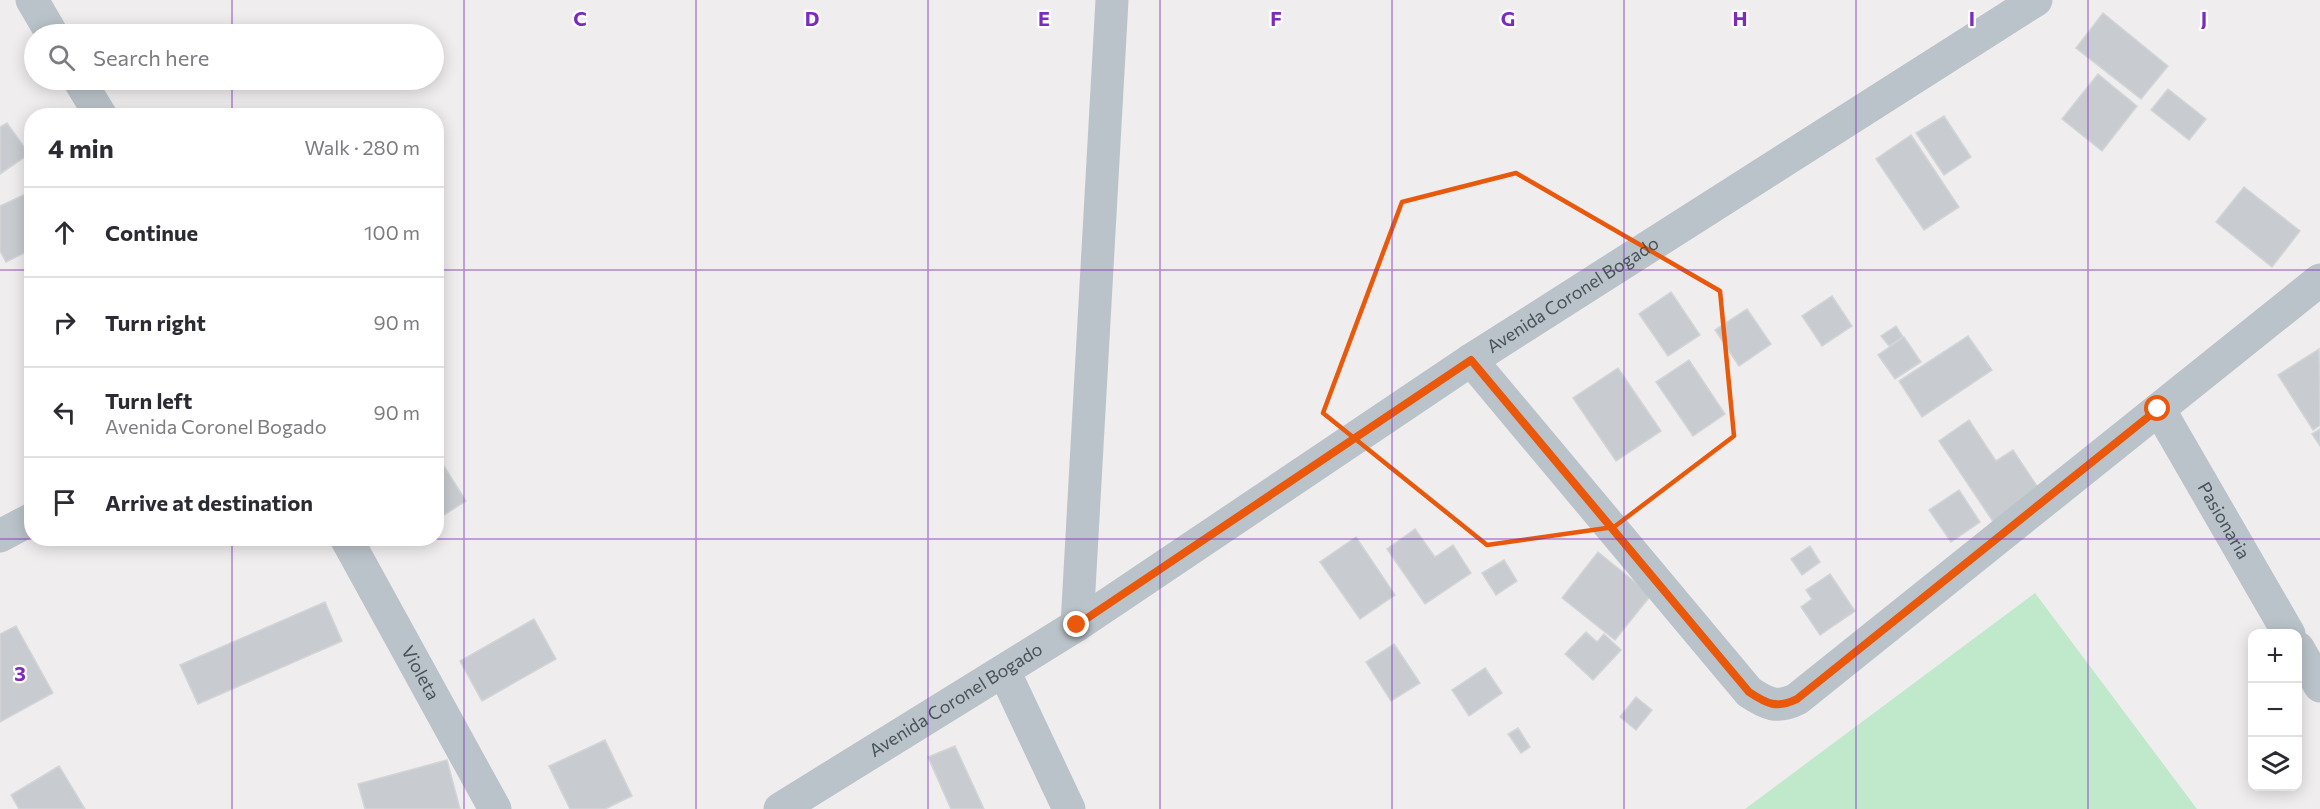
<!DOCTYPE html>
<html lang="en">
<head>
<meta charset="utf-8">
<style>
  :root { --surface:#fff; --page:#f2f2f3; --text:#2b2b33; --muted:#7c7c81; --line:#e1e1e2 }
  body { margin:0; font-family:Commissioner,sans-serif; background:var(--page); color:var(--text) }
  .controls { position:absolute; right:18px; bottom:18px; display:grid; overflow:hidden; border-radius:12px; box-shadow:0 3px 15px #0003 }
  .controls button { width:54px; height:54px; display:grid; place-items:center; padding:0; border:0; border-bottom:2px solid var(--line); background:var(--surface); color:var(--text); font:30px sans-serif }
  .stop { position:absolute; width:18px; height:18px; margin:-14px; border:4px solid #ea580c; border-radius:50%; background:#fff }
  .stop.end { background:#ea580c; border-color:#fff; box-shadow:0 2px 6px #0008 }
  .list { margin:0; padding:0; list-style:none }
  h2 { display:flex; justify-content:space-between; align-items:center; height:78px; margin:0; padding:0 24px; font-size:26px }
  h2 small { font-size:20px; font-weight:400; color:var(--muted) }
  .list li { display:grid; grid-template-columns:39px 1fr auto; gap:18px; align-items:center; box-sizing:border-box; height:90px; padding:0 24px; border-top:2px solid var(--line) }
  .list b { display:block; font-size:22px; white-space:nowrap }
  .list p { margin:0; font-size:20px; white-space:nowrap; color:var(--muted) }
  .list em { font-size:20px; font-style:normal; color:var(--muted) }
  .icon { flex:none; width:33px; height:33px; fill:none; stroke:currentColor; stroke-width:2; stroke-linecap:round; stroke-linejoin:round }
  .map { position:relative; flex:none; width:2320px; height:809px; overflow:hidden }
  .search { position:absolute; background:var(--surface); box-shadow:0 3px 15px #0003; left:24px; top:24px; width:420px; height:66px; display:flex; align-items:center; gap:15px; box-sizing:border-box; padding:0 21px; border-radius:33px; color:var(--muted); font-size:22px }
  .panel { position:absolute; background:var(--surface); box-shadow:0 3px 15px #0003; left:24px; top:108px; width:420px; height:438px; border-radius:24px }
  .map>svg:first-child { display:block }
  .green { fill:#c0e9cb }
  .building { fill:#c8cbcf; stroke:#d2d5d8; stroke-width:1.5 }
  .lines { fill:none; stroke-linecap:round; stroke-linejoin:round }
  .street { stroke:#bac3c9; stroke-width:33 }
  .route { stroke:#ea580c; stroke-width:8 }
  .marked { fill:none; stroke:#e8590c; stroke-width:4.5; stroke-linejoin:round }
  .grid { fill:none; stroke:#7b2cbf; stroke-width:1.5; stroke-opacity:0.55 }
  .labels { text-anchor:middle; stroke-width:4.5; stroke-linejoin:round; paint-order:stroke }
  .street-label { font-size:18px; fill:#485359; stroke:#fff }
  .grid-label { font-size:20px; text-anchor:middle; font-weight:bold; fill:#7b2cbf; stroke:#fff; stroke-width:4.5; stroke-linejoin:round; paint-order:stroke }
</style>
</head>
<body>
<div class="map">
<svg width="2320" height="809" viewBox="0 0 2320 809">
  <rect width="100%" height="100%" fill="#f0edee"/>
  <path class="green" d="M2035 593 2197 809H1745Z"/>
  <path class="building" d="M2103 13 2168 66 2141 99 2076 48Z
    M2098 74 2137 106 2102 151 2062 119Z
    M2168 89 2206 119 2189 140 2151 110Z
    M1944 116 1971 157 1944 175 1916 133Z
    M7 123 29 154 0 174V127Z
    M1911 135 1959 207 1924 230 1876 159Z
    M2244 187 2300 231 2272 267 2216 222Z
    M32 191V249L6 262 0 251V206Z
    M1671 292 1700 335 1668 356 1639 314Z
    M1832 296 1852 326 1822 346 1802 316Z
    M1747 309 1771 344 1739 366 1715 330Z
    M1896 326 1903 337 1889 346 1881 336Z
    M1968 336 1992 370 1922 417 1899 381Z
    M1904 337 1921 362 1895 379 1878 355Z
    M2319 349 2320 425 2313 430 2278 375Z
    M1689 360 1725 414 1693 436 1656 382Z
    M1618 368 1661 431 1616 461 1573 398Z
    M1969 420 1996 461 2013 450 2041 492 1994 523 1939 441Z
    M2320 429V446L2312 434Z
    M442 463 466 501 436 520V466Z
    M1959 490 1980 522 1951 542 1929 510Z
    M1415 529 1435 557 1453 545 1471 573 1425 604 1387 549Z
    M1356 537 1395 595 1360 619 1320 562Z
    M1810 546 1820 562 1802 575 1791 559Z
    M1598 552 1651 595 1615 640 1562 598Z
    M1504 560 1517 581 1496 595 1482 573Z
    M1830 574 1855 611 1820 635 1801 607 1812 599 1806 590Z
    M325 602 342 641 198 704 180 665Z
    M534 619 556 659 482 701 460 661Z
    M16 626 53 693 0 722V634Z
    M1586 632 1597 642 1604 634 1621 650 1593 680 1565 654Z
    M1394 644 1420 683 1391 701 1366 662Z
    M1485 668 1502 693 1469 716 1452 690Z
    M1636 697 1652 710 1636 730 1620 717Z
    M1518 728 1530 747 1521 753 1508 734Z
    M605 740 632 796 605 809H570L549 766Z
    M955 746 984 809H951L928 757Z
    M447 760 460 809H365L358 784Z
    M59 766 85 809H19L11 795Z"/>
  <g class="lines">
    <g class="street">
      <path d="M32 0 52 34"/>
      <path d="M79 80 101 116"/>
      <path d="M1471 360 1749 692C1767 704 1777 709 1797 699L2320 280"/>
      <path id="s1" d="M2159 409 2289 634"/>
      <path d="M0 536 32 519"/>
      <path id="s2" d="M346 538 495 809"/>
      <path d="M1077 625 1112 0"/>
      <path d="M2298 648 2320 686"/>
      <path d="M1004 671 1069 809"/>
      <path id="s3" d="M780 809 1077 625 1471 360 2036 0"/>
    </g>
  </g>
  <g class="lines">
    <path class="route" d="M1077 625 1471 360 1749 692C1767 704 1777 709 1797 699L2158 409"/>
  </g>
  <path class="marked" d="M1516 173 1720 291 1734 436 1614 527 1487 545 1323 413 1402 202Z"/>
  <path class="grid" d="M232 0V34M464 0V809M696 0V809M928 0V809M1160 0V809M1392 0V809M1624 0V809M1856 0V809M2088 0V809M232 80V116M0 270H32M436 270H2320M232 538V809M0 539H2320"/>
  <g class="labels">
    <g class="street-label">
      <text dy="6" stroke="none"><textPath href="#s3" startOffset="945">Avenida Coronel Bogado</textPath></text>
      <text dy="6" stroke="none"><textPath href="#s1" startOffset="129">Pasionaria</textPath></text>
      <text dy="6" stroke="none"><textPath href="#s2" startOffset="154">Violeta</textPath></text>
      <text dy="6" stroke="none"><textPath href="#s3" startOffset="207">Avenida Coronel Bogado</textPath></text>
    </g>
  </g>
  <g class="grid-label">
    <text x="580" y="26">C</text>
    <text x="812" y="26">D</text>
    <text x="1044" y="26">E</text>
    <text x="1276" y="26">F</text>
    <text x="1508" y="26">G</text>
    <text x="1740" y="26">H</text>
    <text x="1972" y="26">I</text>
    <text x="2204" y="26">J</text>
    <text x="20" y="681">3</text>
  </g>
</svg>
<div class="controls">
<button>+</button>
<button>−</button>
<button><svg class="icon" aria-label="layers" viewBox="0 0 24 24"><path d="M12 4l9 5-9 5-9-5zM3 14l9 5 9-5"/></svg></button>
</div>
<div class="stop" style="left:2158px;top:409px"></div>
<div class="stop end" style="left:1077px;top:625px"></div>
<div class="search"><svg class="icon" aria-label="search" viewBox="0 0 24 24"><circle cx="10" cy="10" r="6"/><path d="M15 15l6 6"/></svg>Search here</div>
<section class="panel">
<h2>4 min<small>Walk · 280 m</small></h2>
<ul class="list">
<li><svg class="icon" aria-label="ahead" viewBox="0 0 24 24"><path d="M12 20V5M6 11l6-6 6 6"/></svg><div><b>Continue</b></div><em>100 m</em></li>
<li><svg class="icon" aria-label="right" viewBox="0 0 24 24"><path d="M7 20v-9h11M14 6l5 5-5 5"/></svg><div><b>Turn right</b></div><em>90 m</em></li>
<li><svg class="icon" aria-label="left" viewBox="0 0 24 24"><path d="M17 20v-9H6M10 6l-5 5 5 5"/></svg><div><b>Turn left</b><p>Avenida Coronel Bogado</p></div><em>90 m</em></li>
<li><svg class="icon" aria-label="arrive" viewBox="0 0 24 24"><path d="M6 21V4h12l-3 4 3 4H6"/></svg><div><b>Arrive at destination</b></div></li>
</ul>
</section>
</div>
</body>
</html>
